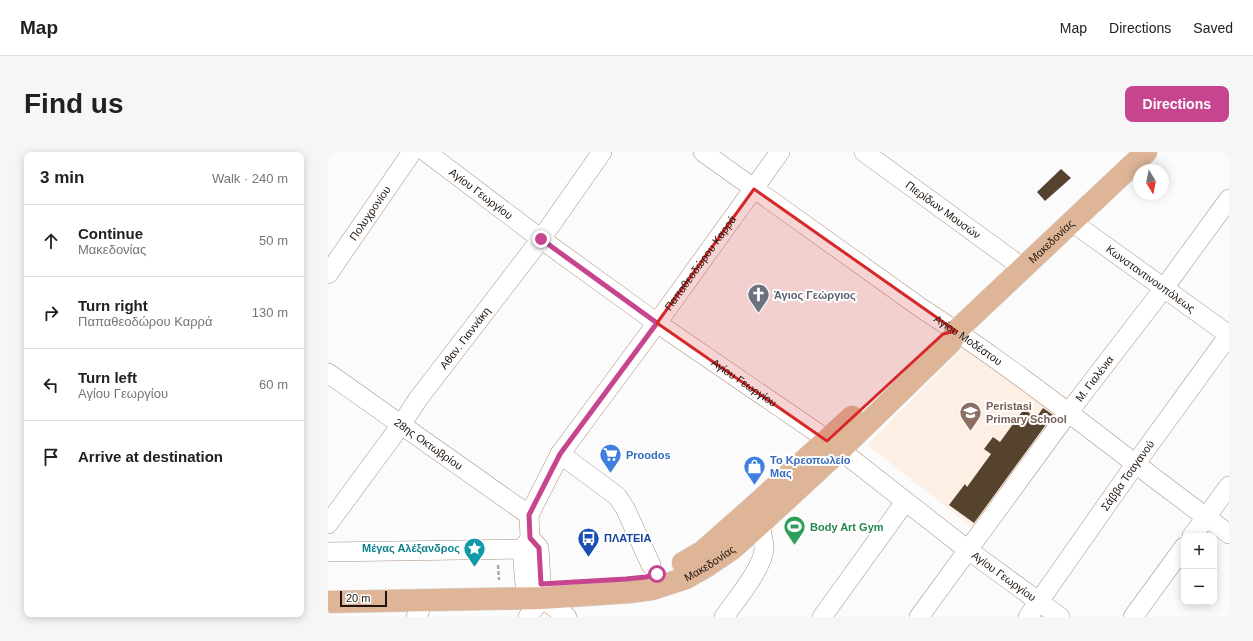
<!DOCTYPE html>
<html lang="en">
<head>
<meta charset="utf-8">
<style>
  :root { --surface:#fff; --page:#f6f6f6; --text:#202124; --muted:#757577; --line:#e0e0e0; --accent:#c6458e }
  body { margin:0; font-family:Arial,sans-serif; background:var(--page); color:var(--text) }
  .controls { position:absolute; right:12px; bottom:12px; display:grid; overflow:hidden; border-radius:8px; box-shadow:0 2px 10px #0003 }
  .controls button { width:36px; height:36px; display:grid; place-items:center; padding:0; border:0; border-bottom:1px solid var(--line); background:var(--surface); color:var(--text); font:20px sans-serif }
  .compass { position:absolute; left:805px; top:12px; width:36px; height:36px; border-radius:50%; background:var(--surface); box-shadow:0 2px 10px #0003; rotate:170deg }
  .scale { position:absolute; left:12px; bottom:10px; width:47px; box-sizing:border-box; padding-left:4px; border:2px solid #1f150e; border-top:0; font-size:11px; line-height:14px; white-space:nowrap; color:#1f150e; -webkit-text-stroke:3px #fff; paint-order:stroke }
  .stop { position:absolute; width:12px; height:12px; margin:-9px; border:3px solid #c6458e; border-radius:50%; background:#fff }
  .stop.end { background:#c6458e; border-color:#fff; box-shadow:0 1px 4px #0008 }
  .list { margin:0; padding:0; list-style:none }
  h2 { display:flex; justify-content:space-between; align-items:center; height:52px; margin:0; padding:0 16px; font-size:17px }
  h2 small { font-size:13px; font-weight:400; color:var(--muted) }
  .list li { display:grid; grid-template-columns:26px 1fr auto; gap:12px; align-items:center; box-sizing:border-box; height:72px; padding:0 16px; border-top:1px solid var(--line) }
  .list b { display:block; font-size:15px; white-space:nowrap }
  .list p { margin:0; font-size:13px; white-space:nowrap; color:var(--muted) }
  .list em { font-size:13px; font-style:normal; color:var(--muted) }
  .icon { flex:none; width:22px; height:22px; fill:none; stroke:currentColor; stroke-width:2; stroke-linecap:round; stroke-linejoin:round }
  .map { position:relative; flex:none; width:901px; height:465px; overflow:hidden; border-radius:8px }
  header { display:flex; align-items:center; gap:24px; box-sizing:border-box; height:56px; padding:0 20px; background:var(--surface); border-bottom:1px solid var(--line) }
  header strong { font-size:19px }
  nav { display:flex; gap:22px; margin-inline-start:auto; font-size:14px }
  .intro { display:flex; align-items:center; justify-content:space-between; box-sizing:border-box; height:96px; padding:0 24px }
  h1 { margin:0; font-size:28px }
  .button { padding:10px 18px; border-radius:8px; background:var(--accent); color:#fff; font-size:14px; font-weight:700 }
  main { display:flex; gap:24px; padding:0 24px }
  aside { flex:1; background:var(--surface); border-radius:8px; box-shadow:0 2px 10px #0003 }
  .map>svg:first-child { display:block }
  .built { fill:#feefe5 }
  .building { fill:#56432e }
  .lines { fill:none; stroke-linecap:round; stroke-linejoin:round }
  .minor-casing { stroke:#ac917f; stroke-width:20 }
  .major-casing { stroke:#d7d5d4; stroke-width:23 }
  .path { stroke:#aca8a6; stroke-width:2.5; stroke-dasharray:4 2; stroke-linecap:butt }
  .minor { stroke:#fff; stroke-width:19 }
  .major { stroke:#dfb598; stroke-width:22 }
  .route { stroke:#c6458e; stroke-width:5 }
  .marked { fill:#d62828; fill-opacity:0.2; stroke:#d62828; stroke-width:3; stroke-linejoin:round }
  .labels { text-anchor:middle; stroke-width:4; stroke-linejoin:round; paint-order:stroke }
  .street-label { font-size:11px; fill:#1f150e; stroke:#fff }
  .worship-label { font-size:11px; font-weight:bold; fill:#5b616d; stroke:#fff; text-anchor:start }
  .education-label { font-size:11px; font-weight:bold; fill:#785e54; stroke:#fff; text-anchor:start }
  .shop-label { font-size:11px; font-weight:bold; fill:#366cbe; stroke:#fff; text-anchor:start }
  .leisure-label { font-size:11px; font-weight:bold; fill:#27864d; stroke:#fff; text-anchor:start }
  .transit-label { font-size:11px; font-weight:bold; fill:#164399; stroke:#fff; text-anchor:start }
  .culture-label { font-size:11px; font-weight:bold; fill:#0d838f; stroke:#fff; text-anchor:end }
</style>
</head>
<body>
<header>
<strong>Map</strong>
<nav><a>Map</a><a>Directions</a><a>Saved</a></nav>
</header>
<div class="intro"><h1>Find us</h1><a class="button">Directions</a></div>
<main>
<aside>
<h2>3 min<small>Walk · 240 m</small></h2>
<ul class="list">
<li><svg class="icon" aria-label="ahead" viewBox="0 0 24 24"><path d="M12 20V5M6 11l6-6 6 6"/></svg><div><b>Continue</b><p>Μακεδονίας</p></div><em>50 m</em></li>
<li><svg class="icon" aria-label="right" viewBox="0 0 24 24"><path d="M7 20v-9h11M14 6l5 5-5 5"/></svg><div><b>Turn right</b><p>Παπαθεοδώρου Καρρά</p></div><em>130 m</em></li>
<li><svg class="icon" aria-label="left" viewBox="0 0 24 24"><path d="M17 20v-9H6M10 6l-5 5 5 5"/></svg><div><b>Turn left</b><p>Αγίου Γεωργίου</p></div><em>60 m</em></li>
<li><svg class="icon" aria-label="arrive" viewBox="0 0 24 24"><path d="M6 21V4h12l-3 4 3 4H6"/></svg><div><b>Arrive at destination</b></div></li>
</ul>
</aside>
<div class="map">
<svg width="901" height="465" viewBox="0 0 901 465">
  <rect width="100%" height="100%" fill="#fbfbfb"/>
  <path class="built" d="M638 193 741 267 651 380 539 293Z"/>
  <path class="building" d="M733 17 743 26 717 49 709 40Z
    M715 256 725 263 646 371 621 353 637 332 639 335 663 302 656 297 665 285 672 290 696 257 708 266Z"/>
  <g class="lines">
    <defs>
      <g id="minor">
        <path id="s1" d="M98 0 213 87 329 171 494 284 640 398 732 465"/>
        <path id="s2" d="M375 0 593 156C700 225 798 307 901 382"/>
        <path id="s3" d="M536 0 695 116"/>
        <path id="s4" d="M744 70 901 183"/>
        <path id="s5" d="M0 122 84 0"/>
        <path id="s6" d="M0 221 201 363"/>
        <path d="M232 302 289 344 297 356 323 413"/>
        <path id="s7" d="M0 372 73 273 90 247 213 87 274 0"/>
        <path d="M864 384 901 334"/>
        <path d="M202 387 194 397 197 433 239 465"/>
        <path d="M0 400 194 397"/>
        <path id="s8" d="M214 446 211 396 202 386 201 363 232 302 329 171 452 0"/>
        <path d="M88 465 91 461 94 449"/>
        <path d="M200 465 214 446"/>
        <path d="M396 465C407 449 436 415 436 396 436 389 433 380 432 372"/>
        <path d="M494 465 577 350"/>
        <path id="s9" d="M591 465 740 261 836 136 901 47"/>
        <path id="s10" d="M700 465 808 311 901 183"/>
        <path d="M805 465 856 395"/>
      </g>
      <g id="major">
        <path d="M355 411 374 400 425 355 524 265"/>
        <path id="s11" d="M0 450 214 446 302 440 324 437 358 426 379 414 404 397 432 372 512 298 623 190 628 179 818 0"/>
      </g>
    </defs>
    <use href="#minor" class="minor-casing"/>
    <use href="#major" class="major-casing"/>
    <path class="path" d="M170 413 171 428"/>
    <use href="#minor" class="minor"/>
    <use href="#major" class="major"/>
  </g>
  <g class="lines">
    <path class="route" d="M213 87 329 171 232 302 201 363 202 386 211 396 213 432 298 427 318 425 329 422"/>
  </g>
  <path class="marked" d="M426 37 628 179 615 182 499 289 329 171Z"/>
  <defs>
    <symbol id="church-pin" viewBox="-11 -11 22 30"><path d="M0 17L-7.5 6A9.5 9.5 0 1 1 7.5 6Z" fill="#6b7280" stroke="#fff"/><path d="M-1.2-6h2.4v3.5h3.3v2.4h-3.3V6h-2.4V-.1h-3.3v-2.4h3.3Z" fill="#fff"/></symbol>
    <symbol id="school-pin" viewBox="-11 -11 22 30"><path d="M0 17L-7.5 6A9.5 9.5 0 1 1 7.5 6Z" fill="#8d6e63" stroke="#fff"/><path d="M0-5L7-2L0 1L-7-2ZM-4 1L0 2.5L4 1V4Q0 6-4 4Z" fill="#fff"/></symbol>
    <symbol id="supermarket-pin" viewBox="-11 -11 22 30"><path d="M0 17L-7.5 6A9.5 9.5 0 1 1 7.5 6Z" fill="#3f7fe0" stroke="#fff"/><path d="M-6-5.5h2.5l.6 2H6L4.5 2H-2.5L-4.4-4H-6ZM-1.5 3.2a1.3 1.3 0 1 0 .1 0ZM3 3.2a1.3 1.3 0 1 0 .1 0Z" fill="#fff"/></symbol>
    <symbol id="shop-pin" viewBox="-11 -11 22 30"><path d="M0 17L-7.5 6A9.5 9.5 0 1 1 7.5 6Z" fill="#3f7fe0" stroke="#fff"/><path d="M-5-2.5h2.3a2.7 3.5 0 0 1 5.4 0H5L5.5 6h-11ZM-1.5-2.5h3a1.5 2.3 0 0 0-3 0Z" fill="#fff"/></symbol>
    <symbol id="stadium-pin" viewBox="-11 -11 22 30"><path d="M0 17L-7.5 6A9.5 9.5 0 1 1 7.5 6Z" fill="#2e9e5b" stroke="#fff"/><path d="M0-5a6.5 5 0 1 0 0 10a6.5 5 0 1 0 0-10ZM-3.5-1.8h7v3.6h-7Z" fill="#fff"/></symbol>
    <symbol id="bus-pin" viewBox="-11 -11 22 30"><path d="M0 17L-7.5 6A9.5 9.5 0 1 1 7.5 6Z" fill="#1a4fb4" stroke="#fff"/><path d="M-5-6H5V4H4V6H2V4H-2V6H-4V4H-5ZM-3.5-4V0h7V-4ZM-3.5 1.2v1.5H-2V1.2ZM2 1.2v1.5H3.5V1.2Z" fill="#fff"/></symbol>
    <symbol id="sight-pin" viewBox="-11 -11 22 30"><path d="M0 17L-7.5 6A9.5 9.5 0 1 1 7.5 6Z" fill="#0f9aa8" stroke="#fff"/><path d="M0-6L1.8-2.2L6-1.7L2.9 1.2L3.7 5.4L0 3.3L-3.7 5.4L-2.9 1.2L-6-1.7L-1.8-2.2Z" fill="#fff"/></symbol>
  </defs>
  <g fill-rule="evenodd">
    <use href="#church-pin" x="418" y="130" width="25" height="34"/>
    <use href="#school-pin" x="630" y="248" width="25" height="34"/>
    <use href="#supermarket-pin" x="270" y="290" width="25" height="34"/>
    <use href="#shop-pin" x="414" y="302" width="25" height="34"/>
    <use href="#stadium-pin" x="454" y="362" width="25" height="34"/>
    <use href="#bus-pin" x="248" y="374" width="25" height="34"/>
    <use href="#sight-pin" x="134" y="384" width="25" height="34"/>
  </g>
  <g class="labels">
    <g class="street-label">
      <text dy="4" stroke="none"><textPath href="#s1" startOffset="69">Αγίου Γεωργίου</textPath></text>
      <text dy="4" stroke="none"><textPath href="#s3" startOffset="98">Πιερίδων Μουσών</textPath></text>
      <text dy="4" stroke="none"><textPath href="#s5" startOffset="74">Πολυχρονίου</textPath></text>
      <text dy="4" stroke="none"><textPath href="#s11" startOffset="859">Μακεδονίας</textPath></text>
      <text dy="4" stroke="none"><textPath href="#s8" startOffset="392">Παπαθεοδώρου Καρρά</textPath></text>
      <text dy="4" stroke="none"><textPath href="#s4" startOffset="97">Κωνσταντινουπόλεως</textPath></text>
      <text dy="4" stroke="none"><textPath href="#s7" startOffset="231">Αθαν. Γιαννάκη</textPath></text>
      <text dy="4" stroke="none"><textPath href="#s2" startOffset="325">Αγίου Μοδέστου</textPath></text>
      <text dy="4" stroke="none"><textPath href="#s9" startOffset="296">Μ. Γιαλένια</textPath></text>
      <text dy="4" stroke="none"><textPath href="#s1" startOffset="393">Αγίου Γεωργίου</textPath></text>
      <text dy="4" stroke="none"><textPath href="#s6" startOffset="123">28ης Οκτωβρίου</textPath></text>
      <text dy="4" stroke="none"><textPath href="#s10" startOffset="173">Σάββα Τσαγανού</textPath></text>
      <text dy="4" stroke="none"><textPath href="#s11" startOffset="388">Μακεδονίας</textPath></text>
      <text dy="4" stroke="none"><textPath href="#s1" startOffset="717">Αγίου Γεωργίου</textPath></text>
    </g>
    <g class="worship-label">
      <text x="446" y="147">Άγιος Γεώργιος</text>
    </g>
    <g class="education-label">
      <text x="658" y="258">Peristasi<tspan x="658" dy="13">Primary School</tspan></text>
    </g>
    <g class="shop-label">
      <text x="298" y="307">Proodos</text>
      <text x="442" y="312">Το Κρεοπωλείο<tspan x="442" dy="13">Μας</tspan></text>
    </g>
    <g class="leisure-label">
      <text x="482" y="379">Body Art Gym</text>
    </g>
    <g class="transit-label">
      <text x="276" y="390">ΠΛΑΤΕΙΑ</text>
    </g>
    <g class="culture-label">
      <text x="132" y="400">Μέγας Αλέξανδρος</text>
    </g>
  </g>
</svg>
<div class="controls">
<button>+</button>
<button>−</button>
</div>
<svg class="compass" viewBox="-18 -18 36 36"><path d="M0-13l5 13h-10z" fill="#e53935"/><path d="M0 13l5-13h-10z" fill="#757577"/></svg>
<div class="scale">20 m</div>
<div class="stop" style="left:329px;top:422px"></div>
<div class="stop end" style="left:213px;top:87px"></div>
</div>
</main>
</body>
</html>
